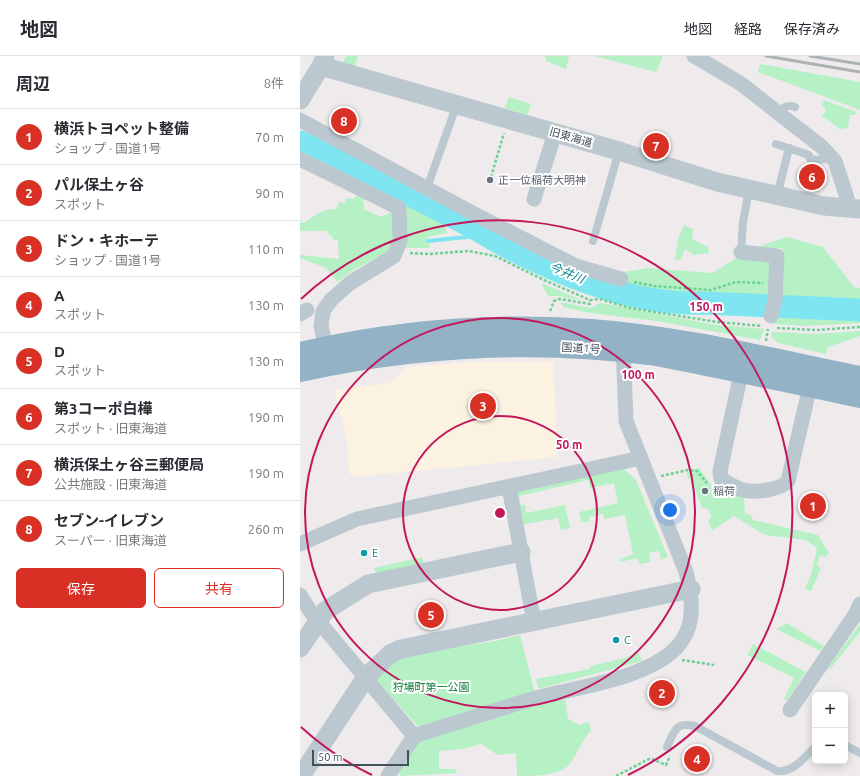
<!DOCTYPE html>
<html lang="ja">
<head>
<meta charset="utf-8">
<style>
  :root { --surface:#fff; --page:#f7f7f7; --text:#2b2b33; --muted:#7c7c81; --line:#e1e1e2; --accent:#d93025 }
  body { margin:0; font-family:Ubuntu,"Noto Sans JP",sans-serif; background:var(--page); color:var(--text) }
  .controls { position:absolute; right:12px; bottom:12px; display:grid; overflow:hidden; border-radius:6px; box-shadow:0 2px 10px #0003 }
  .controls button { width:36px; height:36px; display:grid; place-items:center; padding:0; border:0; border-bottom:1px solid var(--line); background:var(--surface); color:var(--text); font:20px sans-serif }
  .scale { position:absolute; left:12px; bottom:10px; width:97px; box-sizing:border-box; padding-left:4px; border:2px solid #43525a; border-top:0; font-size:11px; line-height:14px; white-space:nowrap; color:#43525a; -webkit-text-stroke:3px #fff; paint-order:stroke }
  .you { position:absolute; left:370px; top:454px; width:14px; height:14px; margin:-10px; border:3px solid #fff; border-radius:50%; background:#1a73e8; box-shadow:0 0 0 6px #1a73e833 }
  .badge { display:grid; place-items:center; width:26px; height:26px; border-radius:50%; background:var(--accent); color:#fff; font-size:13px; font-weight:700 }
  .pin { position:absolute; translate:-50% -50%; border:2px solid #fff; box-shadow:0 1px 4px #0006 }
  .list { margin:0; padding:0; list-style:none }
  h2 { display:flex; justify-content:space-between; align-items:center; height:52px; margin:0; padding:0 16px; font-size:17px }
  h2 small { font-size:13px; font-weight:400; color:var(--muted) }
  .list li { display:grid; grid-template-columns:26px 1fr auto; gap:12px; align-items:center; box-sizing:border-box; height:56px; padding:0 16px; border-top:1px solid var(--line) }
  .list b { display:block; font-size:15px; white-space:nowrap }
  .list p { margin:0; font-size:13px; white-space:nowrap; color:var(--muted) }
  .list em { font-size:13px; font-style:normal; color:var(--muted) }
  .actions { display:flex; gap:8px; padding:12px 16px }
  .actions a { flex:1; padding:9px 0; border:1px solid var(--accent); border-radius:6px; text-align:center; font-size:14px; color:var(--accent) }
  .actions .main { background:var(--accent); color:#fff }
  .map { position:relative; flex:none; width:560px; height:720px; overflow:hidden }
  header { display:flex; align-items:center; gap:24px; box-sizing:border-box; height:56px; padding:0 20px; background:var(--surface); border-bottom:1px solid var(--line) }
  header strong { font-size:19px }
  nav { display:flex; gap:22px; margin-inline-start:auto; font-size:14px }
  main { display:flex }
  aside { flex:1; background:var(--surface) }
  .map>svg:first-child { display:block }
  .commercial { fill:#fcf2e1 }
  .green { fill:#b5f1c5 }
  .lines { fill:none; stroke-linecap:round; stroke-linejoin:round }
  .stream { stroke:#7fe6f1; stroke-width:4 }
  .river { stroke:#7fe6f1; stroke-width:23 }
  .path { stroke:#6cd093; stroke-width:2.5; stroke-dasharray:3 2; stroke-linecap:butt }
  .service { stroke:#bbc8cf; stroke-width:8 }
  .minor { stroke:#bbc8cf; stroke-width:15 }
  .tertiary { stroke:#bbc8cf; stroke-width:19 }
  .trunk { stroke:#94b2c6; stroke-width:22 }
  .rail { stroke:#adb2b7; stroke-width:3 }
  .ring { fill:none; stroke:#c2185b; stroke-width:2 }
  .worship-dot { fill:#6b7280; stroke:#fff; stroke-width:1.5 }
  .culture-dot { fill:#0f9aa8; stroke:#fff; stroke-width:1.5 }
  .labels { text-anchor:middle; stroke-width:4; stroke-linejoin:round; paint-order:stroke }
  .street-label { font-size:11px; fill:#43525a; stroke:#fff }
  .worship-label { font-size:11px; fill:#5b616d; stroke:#fff; text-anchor:start }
  .culture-label { font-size:11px; fill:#0d838f; stroke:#fff; text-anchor:start }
  .park-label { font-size:11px; fill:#117e3b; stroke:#fff }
  .water-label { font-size:12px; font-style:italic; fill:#07808d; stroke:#fff }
  .centre { fill:#c2185b; stroke:#fff; stroke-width:2 }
  .ring-label { font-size:12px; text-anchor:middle; font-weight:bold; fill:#c2185b; stroke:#fff; stroke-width:4; stroke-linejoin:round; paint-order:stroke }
</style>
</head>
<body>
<header>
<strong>地図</strong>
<nav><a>地図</a><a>経路</a><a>保存済み</a></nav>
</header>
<main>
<aside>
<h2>周辺<small>8件</small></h2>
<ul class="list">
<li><span class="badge">1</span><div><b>横浜トヨペット整備</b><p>ショップ · 国道1号</p></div><em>70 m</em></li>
<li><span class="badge">2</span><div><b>パル保土ヶ谷</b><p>スポット</p></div><em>90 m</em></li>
<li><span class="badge">3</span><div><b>ドン・キホーテ</b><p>ショップ · 国道1号</p></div><em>110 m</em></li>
<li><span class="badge">4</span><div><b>A</b><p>スポット</p></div><em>130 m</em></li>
<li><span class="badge">5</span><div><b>D</b><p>スポット</p></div><em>130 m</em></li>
<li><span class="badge">6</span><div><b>第3コーポ白樺</b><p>スポット · 旧東海道</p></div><em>190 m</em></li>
<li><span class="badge">7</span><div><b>横浜保土ヶ谷三郵便局</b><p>公共施設 · 旧東海道</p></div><em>190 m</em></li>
<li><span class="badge">8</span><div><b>セブン-イレブン</b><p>スーパー · 旧東海道</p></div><em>260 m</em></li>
</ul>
<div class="actions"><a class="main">保存</a><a>共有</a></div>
</aside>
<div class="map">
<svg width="560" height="720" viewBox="0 0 560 720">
  <rect width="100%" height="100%" fill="#efebec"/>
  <path class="commercial" d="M253 305 258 401 53 421 49 416 47 385 34 334 88 327 103 317 105 311 172 306Z"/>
  <path class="green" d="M46 0H58L55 10 43 7Z
    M245 0H269L266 13 246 5Z
    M294 0H363L356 16Z
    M460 8 560 26V54L458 16Z
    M209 41 231 48 227 59 205 52Z
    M524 44 557 56 555 59H550L548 72 540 73 522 60 526 53 522 49Z
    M59 136 63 139 64 153 81 161 94 155 93 194 57 212 37 226 26 212 0 202V199L39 203 38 184H33L32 180 28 178 27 175H0V165L4 167C14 159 23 153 36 153L39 146 45 147 46 142 54 143Z
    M107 149 145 167 147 177 127 181 130 192H104L105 151Z
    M384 169 393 173 392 183 408 191 409 197 394 199 385 193 380 204H375L378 183Z
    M487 181 523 191 554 231 560 232V243L535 241 533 246 481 243 482 192H454Z
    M438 201 472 207 469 244 353 235 319 229 323 216 348 212 412 217Z
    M241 227 284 245 259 240H248Z
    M260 246 291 252 301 247 416 269 464 273 460 284 357 265 290 257 264 251Z
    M476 258 531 259 532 263 560 264V267L506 270 474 268Z
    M560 275V280L528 291 526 298 478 287 471 281 472 276 515 278Z
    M399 412 412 430 427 439H444L445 458 451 459 453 464 518 479 529 497 526 501 520 499 517 509 521 512 511 535 505 533 511 519 517 492 506 484 465 479 434 460 412 475 408 464 412 462 408 453 402 452 391 422 388 423 387 416Z
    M324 413 336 424 368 501 361 504 359 495 349 497 351 506 340 508 337 502 320 506V503L333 498 325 459 304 463 303 458 289 461V466H281L279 456 318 447 314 427 290 432 288 424 219 440 221 449H225L226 457 265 449 270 472 261 474 258 462 221 469 215 440 220 432Z
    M122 501 124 508 76 517 74 512Z
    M487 567 524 590 521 595 476 573Z
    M560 568V576L530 613 528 612Z
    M220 579 235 637 118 671 76 623V618L105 599 196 585Z
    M453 588 506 616 487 644 484 643 494 622 447 599Z
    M338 596 342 605 238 633 236 623 290 613V610L325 602Z
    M265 642 268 663 279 669 289 666 291 675C281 685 277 700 267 711 255 720 232 720 217 720L216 697 198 699 181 688 162 693 139 695V713H156L157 717 101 720 99 717 117 686 242 646Z"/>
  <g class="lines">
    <path class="stream" d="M128 185 186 179"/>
    <path class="river" d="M0 86C53 110 106 136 157 163 174 171 189 181 205 190 266 221 336 250 406 247L560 254"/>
    <path class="path" d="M191 121 204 77
      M110 197 129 198 169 195 195 200 244 224 290 244 300 243 330 252 417 266 462 270
      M334 226 354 230 411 234 436 226 463 227
      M250 255 254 245 260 243 290 248V244
      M477 272 516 274 560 271
      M466 285 468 273
      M361 420 388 414 397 415 407 427
      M382 604 414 609
      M316 720 349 703H352L366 709 370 700"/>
    <path class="service" d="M479 57C482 52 488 48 495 51
      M476 88 509 99 510 103 519 104 531 101
      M127 132 157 48
      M477 140 489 92
      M293 185 319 95
      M441 196 443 166 449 134
      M545 689 560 697
      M367 691C375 674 375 666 395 670L477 715C493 717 505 701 515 691"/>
    <path class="minor" d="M394 0 440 27 522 91 535 105 547 142 548 152
      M0 64 180 161 276 210 321 223
      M0 103 99 152 100 185 94 200 50 227 31 244 23 255 21 270 26 292
      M234 143 255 77
      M441 196 477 200 475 244 471 260
      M0 258 7 254
      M443 308 420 415 421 423C428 427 435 432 443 434 454 437 481 434 488 425L510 330
      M209 431 234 566
      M0 488 57 463 341 402
      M0 539 10 555 114 680
      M490 654 555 559 560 548
      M88 720 114 680C155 667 195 654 236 642 277 631 355 622 381 586 396 566 392 539 386 516L326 365 323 287"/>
    <path class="tertiary" d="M21 10 319 95 417 126 524 150 560 153
      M0 44 21 10 25 0
      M0 592 25 555 68 528 221 496
      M1 720 66 621 90 598 101 593 391 533"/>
    <path class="trunk" d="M0 297C95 275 194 267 292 274 382 281 471 303 560 321
      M0 315C115 290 232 283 349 298 368 301 387 305 406 309 457 319 509 330 560 341"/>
    <path class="rail" d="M466 0 560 16
      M510 0 560 8"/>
  </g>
  <g class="ring">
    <circle cx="200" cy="457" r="97"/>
    <circle cx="200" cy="457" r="195"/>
    <path d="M72 719A292 292 0 0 1 1 671M1 243A292 292 0 1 1 328 719"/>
  </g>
  <g class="worship-dot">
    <circle cx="190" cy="124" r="4"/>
    <circle cx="405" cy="435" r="4"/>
  </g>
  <g class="culture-dot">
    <circle cx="64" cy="497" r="4"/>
    <circle cx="316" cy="584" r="4"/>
  </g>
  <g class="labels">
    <g class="street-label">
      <text transform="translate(271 81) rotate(16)" y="4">旧東海道</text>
      <text transform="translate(281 292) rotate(3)" y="4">国道1号</text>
    </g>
    <g class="worship-label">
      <text x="198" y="128">正一位稲荷大明神</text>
      <text x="413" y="439">稲荷</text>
    </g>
    <g class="culture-label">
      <text x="72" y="501">E</text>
      <text x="324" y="588">C</text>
    </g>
    <g class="park-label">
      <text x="131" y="635">狩場町第一公園</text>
    </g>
    <g class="water-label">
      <text transform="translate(267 217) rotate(23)" y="4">今井川</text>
    </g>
  </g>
  <circle cx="200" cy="457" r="6" class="centre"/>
  <g class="ring-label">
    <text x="406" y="255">150 m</text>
    <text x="338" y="323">100 m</text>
    <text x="269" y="393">50 m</text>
  </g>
</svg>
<div class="controls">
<button>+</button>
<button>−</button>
</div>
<div class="scale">50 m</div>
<div class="you"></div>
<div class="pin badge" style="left:513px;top:450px">1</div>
<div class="pin badge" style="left:362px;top:637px">2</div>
<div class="pin badge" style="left:183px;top:350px">3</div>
<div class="pin badge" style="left:397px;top:703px">4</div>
<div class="pin badge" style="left:131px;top:559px">5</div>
<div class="pin badge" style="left:512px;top:121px">6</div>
<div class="pin badge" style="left:356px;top:90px">7</div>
<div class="pin badge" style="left:44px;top:65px">8</div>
</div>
</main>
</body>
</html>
